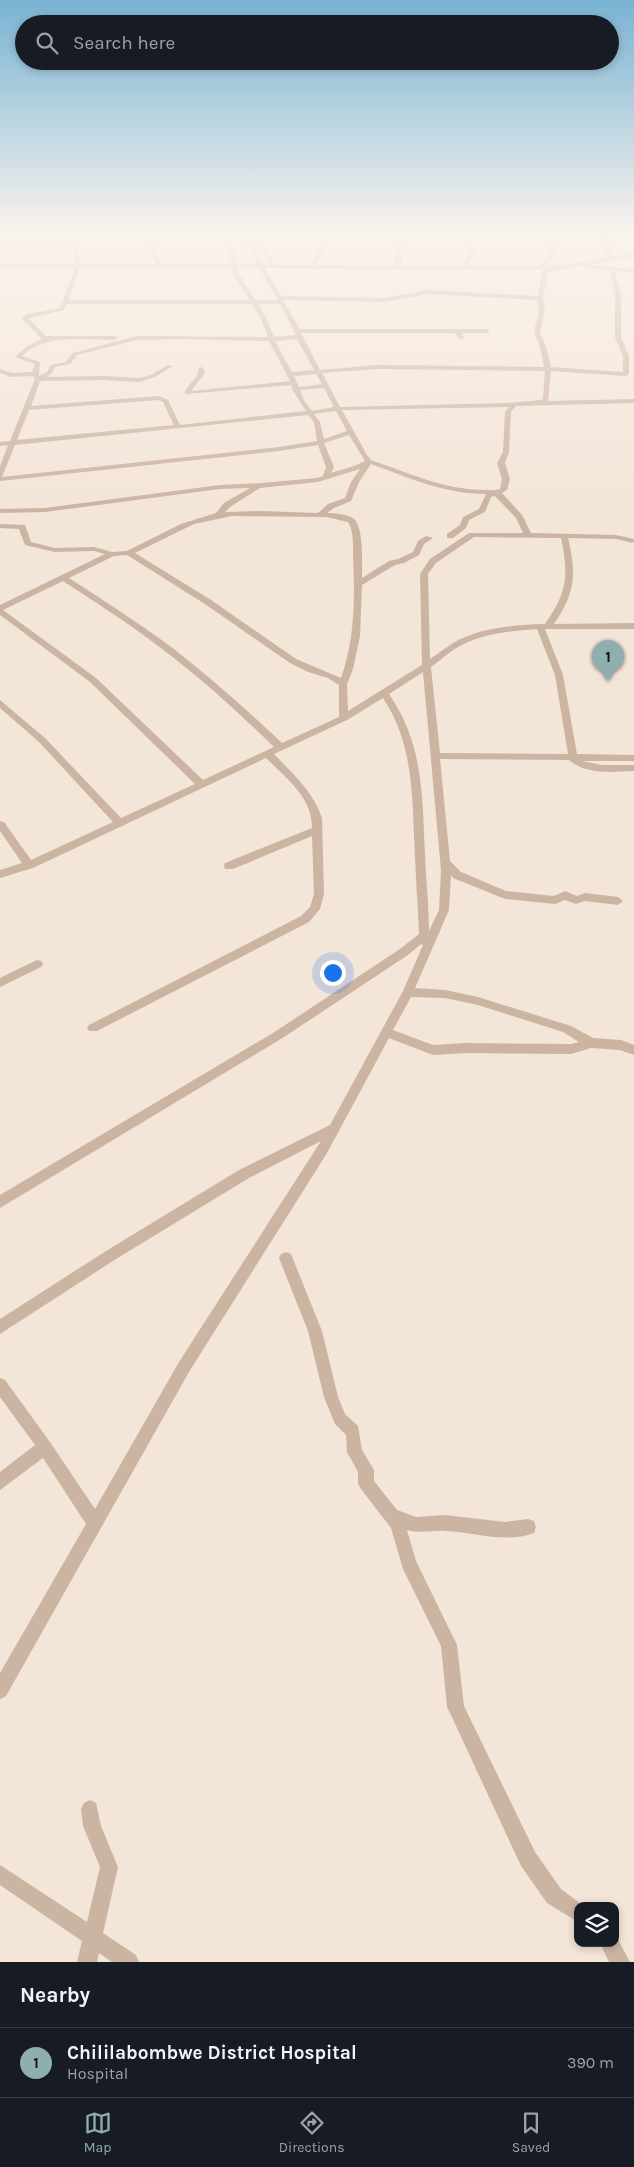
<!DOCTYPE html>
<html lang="en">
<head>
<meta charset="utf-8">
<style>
  :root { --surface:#171b24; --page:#242831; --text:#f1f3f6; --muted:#9ea1a6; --line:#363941; --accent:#8faeb0 }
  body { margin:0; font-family:Karla,sans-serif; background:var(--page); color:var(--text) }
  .controls { position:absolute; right:15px; bottom:15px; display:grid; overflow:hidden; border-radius:10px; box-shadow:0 2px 8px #0003 }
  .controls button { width:45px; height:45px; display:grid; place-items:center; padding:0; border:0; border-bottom:1px solid var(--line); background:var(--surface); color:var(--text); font:25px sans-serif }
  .you { position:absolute; left:332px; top:972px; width:18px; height:18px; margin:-12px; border:4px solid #fff; border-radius:50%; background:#1a73e8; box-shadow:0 0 0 8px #1a73e833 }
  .badge { display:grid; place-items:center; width:32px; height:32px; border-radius:50%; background:var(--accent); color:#111; font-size:16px; font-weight:700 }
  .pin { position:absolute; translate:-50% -41px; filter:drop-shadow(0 1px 2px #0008) }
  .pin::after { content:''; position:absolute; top:26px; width:18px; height:15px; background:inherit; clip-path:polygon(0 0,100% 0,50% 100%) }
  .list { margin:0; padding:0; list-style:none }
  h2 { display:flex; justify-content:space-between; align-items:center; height:65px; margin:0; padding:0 20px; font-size:21px }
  h2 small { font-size:16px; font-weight:400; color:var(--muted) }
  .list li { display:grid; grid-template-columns:32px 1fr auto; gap:15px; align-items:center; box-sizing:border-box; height:70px; padding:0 20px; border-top:1px solid var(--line) }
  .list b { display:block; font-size:19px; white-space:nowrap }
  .list p { margin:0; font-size:16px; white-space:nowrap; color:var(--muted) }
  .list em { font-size:16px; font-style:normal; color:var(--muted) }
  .icon { flex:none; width:28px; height:28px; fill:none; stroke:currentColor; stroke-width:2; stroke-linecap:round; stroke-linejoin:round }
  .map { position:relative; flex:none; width:634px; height:1962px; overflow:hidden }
  .search { position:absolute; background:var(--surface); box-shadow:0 2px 8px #0003; left:15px; right:15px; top:15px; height:55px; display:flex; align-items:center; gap:12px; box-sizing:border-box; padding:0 18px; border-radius:28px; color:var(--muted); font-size:19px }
  .sheet { height:135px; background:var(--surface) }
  nav { display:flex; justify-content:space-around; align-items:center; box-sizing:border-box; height:70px; border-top:1px solid var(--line); background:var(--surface); font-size:14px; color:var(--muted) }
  nav a { display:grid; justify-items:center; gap:2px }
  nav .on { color:var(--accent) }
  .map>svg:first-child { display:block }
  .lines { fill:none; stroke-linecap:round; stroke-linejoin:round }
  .minor { fill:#ccb4a2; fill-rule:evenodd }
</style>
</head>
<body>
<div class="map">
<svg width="634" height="1962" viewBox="0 0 634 1962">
  <rect width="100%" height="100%" fill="#f3e5d7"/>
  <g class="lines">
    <path class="minor" d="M91 233H103L76 240 80 264H156L144 233H149L161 264H232L230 257 220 233H225L236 257 237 264H257L241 233H246L263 264 270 265 252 233H257L275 265H311L326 233H331L317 265 395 266V244L398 233H403L401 244V266H463L469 255 465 245 469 233H474L471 245 475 255 468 266H539L550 254 544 233H549L556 254 545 265H561L608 258 602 245 601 233H607L608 245 613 257 634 253V257L548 272 543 298 545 311 540 332 546 347 551 367 623 372V356L615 337V296L610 271 585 267 588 265 634 269V273L615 271 621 296V337L629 356V374L626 376 551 371 548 401 634 399V403L516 406 511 412 509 452 505 463 510 479 507 490 502 493 522 515 531 533 616 535 634 539 633 543 616 539 568 538C577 575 575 593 554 624L634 623V629H545L563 675 577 754 634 755V761H582L602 765H634V771C612 772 587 775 569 760L440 759 450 861 461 872 506 891 554 896 565 891 577 896 585 893 618 897 623 901 618 905 585 901 576 904 565 900 555 904 505 899 453 878 451 875 449 910 415 988 445 990 478 997 571 1026 593 1038 621 1040 634 1045V1055L620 1050 591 1048 571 1054 466 1053 433 1055 389 1038 327 1153 189 1372 6 1696 0 1699V1673L86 1524 43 1458 0 1490V1472L35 1445 0 1397V1378L5 1380 50 1442 95 1509 179 1362 321 1141 249 1178 116 1259 0 1334V1319L106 1251 239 1170 330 1125 403 991 423 945 421 944 408 955 281 1039 0 1208V1195L273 1033 400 949 419 934C418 908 416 882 415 857 412 801 415 746 383 698L347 720 274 754C293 774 313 791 322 818L324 894 320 909 309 922 97 1031H89L87 1028 89 1025 301 916 310 907 314 894 312 836 233 869H225L224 866 225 863 312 828C312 797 287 779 266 758L33 868 0 878V870L22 863 0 831V821L4 822 31 860 113 822 39 742 0 708V700L45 738 121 818 195 784 90 682 0 615V605L105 554 94 551 55 552 25 545 19 529 0 528V524L25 525 31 542 55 548 94 547 112 552 127 551 181 524 216 513 224 503 250 488 220 489 45 512 0 513V509L45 508 220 485 262 483 317 478 323 476 326 467 318 445 279 451 0 481V466L8 445 0 446V442L10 441 35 379 33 376 11 377 0 373V369L12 373 32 372 35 364 15 357 26 347 42 339 21 318 27 314 60 308 75 268H0V264H75L71 241 56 244 0 248V244L56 240ZM80 268H232L233 274 250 300H68ZM238 268H259L278 300H255L239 274ZM265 268 398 270 548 269 542 271 538 296 427 290 385 298 281 296ZM427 294 537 300 539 311 534 332 540 347 544 367 378 365 320 370 301 333H454L461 340 464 338 462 333H487L490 331 487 329H300L283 300 385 302ZM67 304H252L260 317 268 337 137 336 73 353 66 362 51 365 47 372 39 376 40 362 22 356C45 333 85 340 115 340L118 338 115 336H46L28 318 64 310ZM258 304H280L296 335 274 337 266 317ZM183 339 269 341 290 381 191 391 205 373 203 368 201 367 198 369C200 379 185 385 185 394L292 385V389L306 411 180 425 168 400 159 396 31 406 40 381 104 380 139 382 155 377 173 366 168 365 151 375 139 378 104 376 46 377 51 374 55 367 70 364 77 355 137 340ZM297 339 314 370 292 372 275 341ZM378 369 545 371 543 399 541 400 508 403 340 407 322 373ZM316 374 322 384 299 387 294 376ZM324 388 334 407 312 411 305 402 300 390ZM158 400 163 402 174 425 17 440 29 410ZM509 407 505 412 503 452 497 463 502 479 500 489C494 491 490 490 485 490 445 490 409 473 371 460L367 455 342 410ZM336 411 347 431 324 439 320 422 314 414ZM308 415 314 422 317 441 279 447 2 477 15 445ZM349 435 365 461 354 466 331 473 334 467 324 443ZM371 464C410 478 444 494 486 494L479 509 463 517 460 525 447 534V538H453L466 528 469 520 485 512 491 497 495 496 516 518 523 533H469L430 559 420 574 422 665 348 711 347 684 353 669 360 636 362 585 395 565 404 563 419 555 424 544 433 538 426 536 418 541 413 552 398 559 389 561 362 578C362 565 364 528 354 519 348 514 335 513 327 513L334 508 351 501 359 482ZM360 469 351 482 345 498 328 504 318 513 260 511 225 512 230 507 260 488 318 482ZM232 516 326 517 348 522C354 532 353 544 353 556 355 597 355 639 341 678L296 659 211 600 135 553 194 524ZM474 537 561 538C569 575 567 593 545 624 515 625 480 627 453 643 445 648 438 654 430 659L428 574 436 563ZM127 555 205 604 290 663 308 672 328 678 339 685V717L282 743C246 709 209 676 170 646 137 622 103 600 69 578L114 556ZM63 581C90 599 119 617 146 637 192 670 234 708 274 747L203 780 96 678 3 610ZM537 629 555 675 568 754 440 753 431 667C441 660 450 651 460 646 484 633 511 631 537 629ZM423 672 441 870 439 910 429 931C429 906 426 880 425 855 422 795 424 745 389 694ZM411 997 445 998 478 1005 563 1032 579 1042 571 1044 466 1043 433 1045 393 1030Z
      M37 960 41 961 43 964 41 967 0 987V978Z
      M286 1252 291 1254 322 1331 338 1397 345 1414 358 1426 362 1450 374 1470V1481L397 1510 416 1517 445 1515 505 1522 528 1519 534 1521 536 1527 534 1533C506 1544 474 1532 446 1531 432 1530 420 1534 407 1530L416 1561 457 1645 464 1706 535 1852 561 1889 584 1906H578V1922L547 1903 521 1866 450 1713 447 1707 441 1646 403 1569 391 1528 361 1489 358 1484V1472L347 1452 346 1435 335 1424 324 1397 308 1331 279 1258 281 1254Z
      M90 1800 96 1803 101 1826 118 1867 103 1933 136 1955 139 1962H112L99 1953 97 1962H77L82 1941 0 1885V1865L87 1922 100 1867 83 1826 81 1809 84 1803Z
      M616 1936 630 1962H609L600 1943H615Z"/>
  </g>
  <linearGradient id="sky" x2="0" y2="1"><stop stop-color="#79b3d3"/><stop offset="0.46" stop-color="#faf3ed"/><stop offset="1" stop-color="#faf3ed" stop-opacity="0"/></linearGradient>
  <rect width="634" height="508" fill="url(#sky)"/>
</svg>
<div class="controls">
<button><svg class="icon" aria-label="layers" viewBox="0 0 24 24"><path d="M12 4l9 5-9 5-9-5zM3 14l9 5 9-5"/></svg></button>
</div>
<div class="you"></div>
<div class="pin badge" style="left:608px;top:681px">1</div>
<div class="search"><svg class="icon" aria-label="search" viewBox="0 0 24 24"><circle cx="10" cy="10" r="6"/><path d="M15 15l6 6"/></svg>Search here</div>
</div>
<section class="sheet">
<h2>Nearby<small></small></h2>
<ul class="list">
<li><span class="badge">1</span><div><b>Chililabombwe District Hospital</b><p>Hospital</p></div><em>390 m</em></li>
</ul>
</section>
<nav>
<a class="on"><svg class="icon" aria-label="map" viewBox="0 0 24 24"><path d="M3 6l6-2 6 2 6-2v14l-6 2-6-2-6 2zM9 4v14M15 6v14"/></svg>Map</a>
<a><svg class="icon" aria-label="directions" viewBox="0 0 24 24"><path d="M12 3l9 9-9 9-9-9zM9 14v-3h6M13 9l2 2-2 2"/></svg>Directions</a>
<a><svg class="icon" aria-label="saved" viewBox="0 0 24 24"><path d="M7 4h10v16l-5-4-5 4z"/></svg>Saved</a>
</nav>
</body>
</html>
